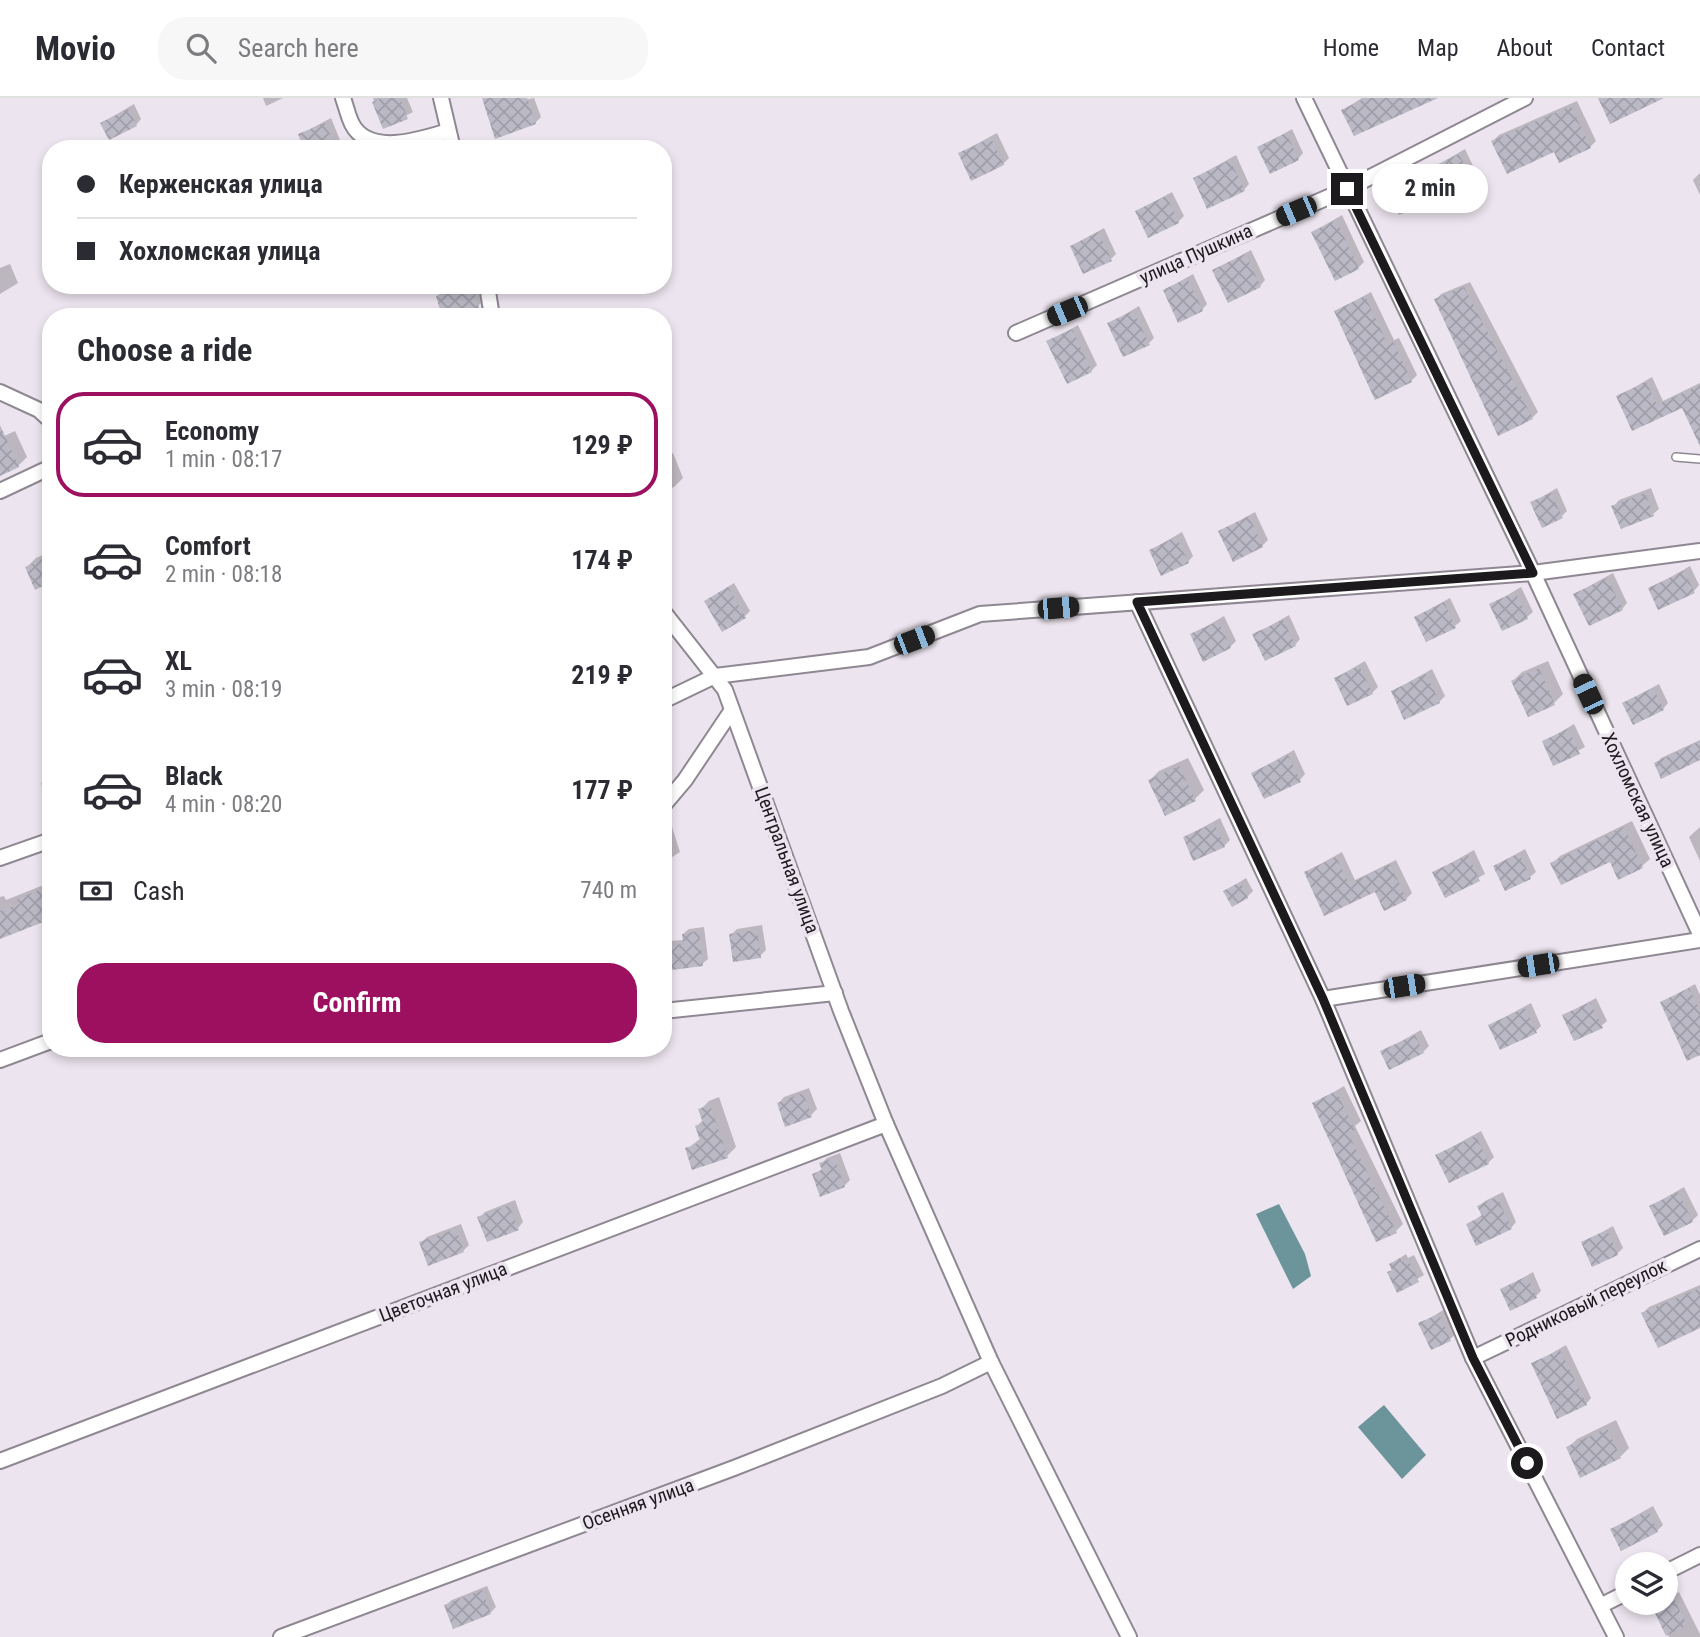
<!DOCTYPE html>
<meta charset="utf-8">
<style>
:root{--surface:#fff;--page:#f7f7f7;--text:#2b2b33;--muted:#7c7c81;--line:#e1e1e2;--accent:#9c105f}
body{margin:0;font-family:"Roboto Condensed",sans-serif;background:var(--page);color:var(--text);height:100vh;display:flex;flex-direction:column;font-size:26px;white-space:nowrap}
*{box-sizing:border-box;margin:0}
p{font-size:23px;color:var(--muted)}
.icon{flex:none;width:38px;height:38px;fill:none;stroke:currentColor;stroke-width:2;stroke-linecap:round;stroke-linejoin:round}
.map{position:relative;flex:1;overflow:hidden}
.sheet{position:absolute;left:42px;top:210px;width:630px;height:749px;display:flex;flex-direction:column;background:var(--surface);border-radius:28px;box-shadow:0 4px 10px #0003}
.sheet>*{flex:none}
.guide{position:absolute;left:42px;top:42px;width:630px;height:154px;border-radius:28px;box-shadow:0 4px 10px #0003;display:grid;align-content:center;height:154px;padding:0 35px;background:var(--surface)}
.buttons{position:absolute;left:1615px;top:1454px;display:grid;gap:14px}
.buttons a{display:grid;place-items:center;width:63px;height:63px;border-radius:50%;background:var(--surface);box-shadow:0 4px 10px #0003;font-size:35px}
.end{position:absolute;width:32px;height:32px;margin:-16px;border:9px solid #1c1a1d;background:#fff;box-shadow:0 0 0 4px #fff}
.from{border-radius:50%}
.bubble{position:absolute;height:49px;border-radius:24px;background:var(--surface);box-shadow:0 4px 10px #0003;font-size:23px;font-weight:700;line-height:49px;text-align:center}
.car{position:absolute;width:21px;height:42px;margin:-21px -10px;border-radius:9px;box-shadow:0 0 5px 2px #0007;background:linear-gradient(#222 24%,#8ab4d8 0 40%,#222 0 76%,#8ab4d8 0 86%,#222 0)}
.guide b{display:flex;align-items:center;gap:24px;height:66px;font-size:26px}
.guide b+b{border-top:2px solid var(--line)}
.guide i{width:18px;height:18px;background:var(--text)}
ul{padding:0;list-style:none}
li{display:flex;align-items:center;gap:21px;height:105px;margin:0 14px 10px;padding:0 21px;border:4px solid transparent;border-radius:28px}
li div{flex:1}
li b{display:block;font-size:26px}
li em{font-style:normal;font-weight:700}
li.active{border-color:var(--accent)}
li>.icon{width:63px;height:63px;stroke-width:1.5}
h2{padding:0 35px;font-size:32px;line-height:84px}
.pay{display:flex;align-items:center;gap:18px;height:77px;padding:0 35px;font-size:26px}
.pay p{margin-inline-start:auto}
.button{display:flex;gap:14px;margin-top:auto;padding:14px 35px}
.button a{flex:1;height:80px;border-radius:28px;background:var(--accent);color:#fff;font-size:28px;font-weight:700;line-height:80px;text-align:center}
header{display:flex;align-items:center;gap:42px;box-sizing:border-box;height:98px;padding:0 35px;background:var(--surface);border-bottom:2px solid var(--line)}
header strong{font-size:33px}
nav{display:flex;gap:38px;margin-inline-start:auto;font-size:24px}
.search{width:490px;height:63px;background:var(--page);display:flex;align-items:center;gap:18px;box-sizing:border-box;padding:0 24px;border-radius:28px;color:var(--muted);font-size:26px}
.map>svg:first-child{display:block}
.water{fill:#6b959b}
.shadow{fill:#0003}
.building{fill:url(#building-cross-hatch)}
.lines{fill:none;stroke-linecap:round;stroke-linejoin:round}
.service-casing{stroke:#8f8791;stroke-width:10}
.minor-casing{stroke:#8f8791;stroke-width:18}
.service{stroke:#fff;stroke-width:7}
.minor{stroke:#fff;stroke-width:14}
.route{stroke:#1c1a1d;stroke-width:9}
.labels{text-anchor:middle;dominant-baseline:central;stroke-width:7;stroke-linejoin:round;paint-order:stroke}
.street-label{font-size:19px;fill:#1c1a1d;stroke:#ece4ee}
</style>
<header>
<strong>Movio</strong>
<div class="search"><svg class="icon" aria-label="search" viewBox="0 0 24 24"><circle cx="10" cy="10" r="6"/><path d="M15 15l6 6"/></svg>Search here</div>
<nav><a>Home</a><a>Map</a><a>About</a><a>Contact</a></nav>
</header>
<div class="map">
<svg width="1700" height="1539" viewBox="0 0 1700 1539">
<defs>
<pattern id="building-cross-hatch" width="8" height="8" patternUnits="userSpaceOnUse" patternTransform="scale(1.75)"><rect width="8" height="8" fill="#bab9c5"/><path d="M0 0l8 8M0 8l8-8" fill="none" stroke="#9f9ea9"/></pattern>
</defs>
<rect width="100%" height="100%" fill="#ece4ee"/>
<g class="water">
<path d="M1279,1106l26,50 6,22 -18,13 -37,-75z"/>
<path d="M1384,1307l42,50 -24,24 -44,-52z"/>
</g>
<g class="shadow">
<path d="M263,0h20l-17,8z"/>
<path d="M373,0h34l6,14 -29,15z"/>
<path d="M484,0h34l1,3 15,-3 7,19 -6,6z"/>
<path d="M1362,0h72l-91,12z"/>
<path d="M1577,3l19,40 -6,6 -35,2 -62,-8 6,-6z"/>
<path d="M134,6l7,15 -5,6 -34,-2z"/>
<path d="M331,20l9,22 -5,6 -34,-12z"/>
<path d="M1292,31l11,24 -5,6 -39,-11z"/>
<path d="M997,35l12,25 -6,6 -43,-11z"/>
<path d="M1465,51l19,40 -5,6 -32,-5 -57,3z"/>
<path d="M1236,57l13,29 -5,6 -49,-12z"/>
<path d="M1700,75v22l-7,-15z"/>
<path d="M1172,94l12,24 -6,6 -41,-11z"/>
<path d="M1342,117l22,47 -6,6 -45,-36z"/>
<path d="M1104,130l12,26 -5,5 -39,-13z"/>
<path d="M1251,152l14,30 -5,6 -46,-16z"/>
<path d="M10,166l8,19 -18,11v-26z"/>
<path d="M1193,176l14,30 -5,6 -37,-20z"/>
<path d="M1470,184l68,130 -6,6 -96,-118 5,-6z"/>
<path d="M447,187h36l4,12 -9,9 -34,11 -6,-21z"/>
<path d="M1371,194l23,48 5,-2 18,37 -6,6 -75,-70z"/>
<path d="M1139,208l15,32 -5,5 -40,-19z"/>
<path d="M1078,227l19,40 -6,6 -43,-29z"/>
<path d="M1652,279l11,24 37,-18v41l-17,-19 -50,24 -15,-32z"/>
<path d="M15,333l12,26 -9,9 -18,8v-36z"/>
<path d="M673,355l10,25 -9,9 -11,4v-34z"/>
<path d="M1557,390l10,23 -5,5 -30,-13z"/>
<path d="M1651,390l8,21 -6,5 -39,-8 5,-6z"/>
<path d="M1255,414l13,28 -6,6 -41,-15z"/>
<path d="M1182,434l11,24 -5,6 -37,-12z"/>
<path d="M51,453v29l-24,-13 9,-9z"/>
<path d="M1690,468l9,19 -5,6 -44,-2z"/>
<path d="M1613,475l14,30 -5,6 -47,-15z"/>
<path d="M734,485l16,28 -6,6 -38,-16z"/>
<path d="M1521,489l12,25 -6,5 -36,-12z"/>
<path d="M1450,500l11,23 -6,5 -39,-9z"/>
<path d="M1289,517l11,24 -5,6 -41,-10z"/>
<path d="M1224,518l12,25 -6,6 -38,-12z"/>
<path d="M1365,563l13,26 -6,6 -36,-15z"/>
<path d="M1548,563l15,33 -9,9 -25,12 -16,-34 9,-9z"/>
<path d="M1432,571l13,27 -6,6 -46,-11z"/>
<path d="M1659,586l9,19 -5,6 -39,-6z"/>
<path d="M1574,626l11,23 -31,17 -10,-22z"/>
<path d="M1700,642v18l-44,6 5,-6z"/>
<path d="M1294,652l11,24 -5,6 -47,-7z"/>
<path d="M1188,660l16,32 -9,9 -45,-19 9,-9z"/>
<path d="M51,677v34l-10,-26z"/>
<path d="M1220,720l10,22 -6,6 -39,-9z"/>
<path d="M1632,723l18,38 -8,7 -31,-6 -58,3 7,-7z"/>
<path d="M672,729l8,25 -17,11v-34z"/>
<path d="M1700,729v34l-11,-24z"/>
<path d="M1525,751l11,23 -6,5 -35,-11z"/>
<path d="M1474,752l11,24 -39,21 -11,-23z"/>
<path d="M1342,754l13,28 41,-20 16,33 -6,6 -30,-9 -51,24 -19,-42z"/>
<path d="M1246,780l7,13 -6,6 -21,-6z"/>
<path d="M51,784v35l-51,19v-39l4,-1 2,4z"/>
<path d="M762,827l4,25 -6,6 -29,-21 6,-6z"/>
<path d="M704,829l4,32 -6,5 -39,-17 6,-6 15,-1 -1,-6 6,-5z"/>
<path d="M1695,886l5,11v58l-38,-50z"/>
<path d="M1596,900l11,23 -6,5 -37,-10z"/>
<path d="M1531,905l10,23 -5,5 -46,-6z"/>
<path d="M1421,932l8,16 -6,6h-41z"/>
<path d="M1344,988l17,35 -6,5 48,98 -7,7 -82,-127z"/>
<path d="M809,990l8,21 -6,6 -32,-12 5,-6z"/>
<path d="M719,999l17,50 -9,9 -40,-7 14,-11 -4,-12 6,-6 -3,-10 9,-9z"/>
<path d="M1481,1033l13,26 -6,6 -51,-8z"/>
<path d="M840,1055l10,27 -6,6 -30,-11 9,-7 -2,-4 6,-6z"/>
<path d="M1684,1089l14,28 -6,6 -41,-15z"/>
<path d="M1503,1094l13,30 -5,6 -43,-3 15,-11 -4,-8 6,-5z"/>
<path d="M515,1102l8,22 -5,6 -39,-10 6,-6z"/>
<path d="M461,1126l8,21 -6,6 -42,-8 6,-6z"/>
<path d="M1613,1128l10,22 -6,6 -34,-11z"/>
<path d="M1406,1156l2,4 6,-3 10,20 -26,15 -9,-17 5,-5 -3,-4z"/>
<path d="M1533,1174l8,19 -5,5 -34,-6z"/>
<path d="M1700,1187v41l-57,-13 6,-6z"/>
<path d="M1445,1211l11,25 -6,5 -30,-15z"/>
<path d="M1566,1247l25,53 -5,6 -53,-40z"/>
<path d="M1616,1322l13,28 -9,9 -39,18 -13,-27 9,-9z"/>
<path d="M1653,1408l10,19 -6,6 -45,-2z"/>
<path d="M487,1488l9,21 -6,6 -44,-8 6,-5z"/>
<path d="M1679,1494l21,42v3h-31l-15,-29z"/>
</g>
<g class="building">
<path d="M383,0h17l8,21 -25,10 -11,-27z"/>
<path d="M482,0h45l9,26 -41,15z"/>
<path d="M1366,0h72l-84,38 -13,-26z"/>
<path d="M1598,0h66l-54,26z"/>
<path d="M1571,8l20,42 -32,15 -5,-11 -47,22 -16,-33z"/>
<path d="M128,11l9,17 -28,14 -9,-17z"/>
<path d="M325,25l11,26h-32l-6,-15z"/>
<path d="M1286,35l13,27 -29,14 -13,-27z"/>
<path d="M991,40l13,27 -33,16 -13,-28z"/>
<path d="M1459,56l21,43 -26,12 -8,-16 -47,22 -11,-23 47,-22 -1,-4z"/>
<path d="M1230,62l15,31 -38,18 -14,-31z"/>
<path d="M1166,98l13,27 -31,15 -13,-27z"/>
<path d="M1336,122l23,49 -24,12 -24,-49z"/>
<path d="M1098,134l14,29 -29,13 -13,-28z"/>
<path d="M1245,156l16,33 -33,16 -16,-33z"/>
<path d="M1187,180l16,33 -25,12 -15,-33z"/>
<path d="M445,187h27l7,23 -37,9 -6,-21 11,-4z"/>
<path d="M1464,189l69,132 -35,17 -64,-137z"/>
<path d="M1365,198l23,49 5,-3 19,40 -37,18 -41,-89z"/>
<path d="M1133,213l17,34 -27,12 -16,-34z"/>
<path d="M1072,231l20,43 -25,12 -21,-43z"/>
<path d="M1646,284l11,23 43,-20v61l-18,-38 -50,23 -16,-35z"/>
<path d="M0,327l19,42 -19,9z"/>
<path d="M1551,395l12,25 -21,10 -12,-26z"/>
<path d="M1645,395l9,23 -33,13 -10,-23z"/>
<path d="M1249,418l14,31 -30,15 -15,-31z"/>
<path d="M1176,439l13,26 -28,13 -12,-26z"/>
<path d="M51,457v27l-16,8 -10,-23z"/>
<path d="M1684,473l11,22 -37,17 -10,-22z"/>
<path d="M1607,480l16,32 -34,16 -16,-32z"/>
<path d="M728,489l18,31 -24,14 -18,-31z"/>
<path d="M1515,494l13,27 -26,12 -13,-27z"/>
<path d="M1444,504l12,26 -30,14 -12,-25z"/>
<path d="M1283,522l13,26 -31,15 -13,-27z"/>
<path d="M1218,523l13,27 -28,14 -13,-28z"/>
<path d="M1359,568l14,28 -26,12 -13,-28z"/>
<path d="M1539,570l16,37 -27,12 -17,-36z"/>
<path d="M1426,576l14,29 -36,17 -13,-29z"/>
<path d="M1653,590l11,22 -31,15 -11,-22z"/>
<path d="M1568,631l12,25 -27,12 -11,-25z"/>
<path d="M1700,643v19l-39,19 -7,-16z"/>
<path d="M1288,657l13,27 -37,17 -13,-26z"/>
<path d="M1179,668l17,35 -31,15 -17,-36z"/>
<path d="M1214,725l11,24 -32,14 -10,-24z"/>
<path d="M1624,729l19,41 -25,12 -8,-18 -49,23 -11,-22z"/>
<path d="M1519,755l12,26 -26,12 -12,-25z"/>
<path d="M1468,757l12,26 -35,17 -13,-26z"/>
<path d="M1336,759l13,27 41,-20 17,36 -23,11 -9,-19 -51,24 -20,-44z"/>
<path d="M1240,784l8,16 -16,9 -9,-16z"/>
<path d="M44,790l1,4 6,-2v29l-51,20v-28l20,-7 -3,-5z"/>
<path d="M757,832l4,28 -28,4 -4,-28z"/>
<path d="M699,833l4,35 -39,5 -1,-25 20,-2 -1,-10z"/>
<path d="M1689,890l11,23v44l-13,6 -27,-59z"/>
<path d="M1590,904l13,26 -29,13 -12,-26z"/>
<path d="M1525,910l12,25 -37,17 -12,-25z"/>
<path d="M1415,937l9,18 -35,17 -9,-19z"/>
<path d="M1336,993l19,39 -7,3 49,100 -21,9 -64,-139z"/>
<path d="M803,995l9,24 -27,10 -8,-24z"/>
<path d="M710,1007l18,53 -36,12 -7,-22 16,-5 -6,-17 8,-3 -5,-14z"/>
<path d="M1476,1038l13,28 -40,19 -14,-28z"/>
<path d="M834,1060l11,29 -25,10 -8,-23 10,-4 -3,-7z"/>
<path d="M1678,1094l15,30 -29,14 -15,-30z"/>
<path d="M1497,1099l15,32 -36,17 -10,-22 16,-8 -5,-10z"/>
<path d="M509,1107l10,25 -32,12 -10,-25z"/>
<path d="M456,1131l8,23 -36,14 -9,-24z"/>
<path d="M1607,1132l11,25 -26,12 -11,-25z"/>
<path d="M1400,1160l2,4 6,-3 11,23 -22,11 -10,-21 5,-2 -3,-6z"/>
<path d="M1527,1178l10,22 -27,13 -10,-22z"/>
<path d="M1700,1190v40l-42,20 -17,-35z"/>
<path d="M1439,1216l12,27 -20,9 -13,-27z"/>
<path d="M1560,1252l27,55 -30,14 -26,-56z"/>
<path d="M1607,1330l14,30 -41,20 -14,-31z"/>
<path d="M1648,1413l10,21 -37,19 -11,-22z"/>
<path d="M482,1492l9,24 -38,15 -9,-24z"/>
<path d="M1673,1499l14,28 -21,11 -14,-29z"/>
</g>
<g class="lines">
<g class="service-casing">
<path id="service" d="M1676,359l24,2"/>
</g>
<g class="minor-casing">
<g id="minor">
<path d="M343,0c3,8 5,18 9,26 17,33 70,15 96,7"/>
<path d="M441,0l12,51"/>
<path d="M1304,0l229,475 167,361"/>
<path d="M487,187l5,32"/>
<path d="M1016,235l331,-144 178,-91"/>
<path d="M0,294l39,18 12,11"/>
<path d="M0,393l51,-24"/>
<path d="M1137,504l186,397 150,359 143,279"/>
<path d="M663,513l62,79 116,321 45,113 105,238 138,275"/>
<path d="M663,603l52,-25 154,-19 111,-43 553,-41 167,-22"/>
<path d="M663,708l22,-26 47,-70"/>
<path d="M0,760l51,-18"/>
<path d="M1323,901l377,-59"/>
<path d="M663,913l172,-18"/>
<path d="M0,962l51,-19"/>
<path d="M1473,1260l227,-109"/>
<path d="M0,1363l886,-337"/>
<path d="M1666,1474l34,-17"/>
<path d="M1602,1507l26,-13"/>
<path d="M281,1539l453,-169 208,-82 49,-24"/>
</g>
</g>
<use href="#service" class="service"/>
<use href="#minor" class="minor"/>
</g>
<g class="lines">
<path class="route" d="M1347,91l186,384 -396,29 186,397 150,359 54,105"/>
</g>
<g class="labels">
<g class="street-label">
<text transform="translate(1196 156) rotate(-24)">улица Пушкина</text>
<text transform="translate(1638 702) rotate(65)">Хохломская улица</text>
<text transform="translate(787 762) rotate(70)">Центральная улица</text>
<text transform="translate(443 1194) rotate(-21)">Цветочная улица</text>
<text transform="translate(1586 1205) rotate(-26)">Родниковый переулок</text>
<text transform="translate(638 1406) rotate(-20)">Осенняя улица</text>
</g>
</g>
</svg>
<div class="buttons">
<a><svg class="icon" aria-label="layers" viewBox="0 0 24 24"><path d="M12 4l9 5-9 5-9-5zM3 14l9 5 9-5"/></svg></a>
</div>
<i class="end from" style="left:1527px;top:1365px"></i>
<i class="end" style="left:1347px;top:91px"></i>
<div class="bubble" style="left:1372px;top:66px;width:116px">2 min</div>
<i class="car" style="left:1296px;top:113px;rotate:247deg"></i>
<i class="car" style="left:1067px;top:213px;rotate:247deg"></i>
<i class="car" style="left:1058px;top:510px;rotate:85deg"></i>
<i class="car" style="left:914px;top:542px;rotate:69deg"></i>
<i class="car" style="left:1588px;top:596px;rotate:335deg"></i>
<i class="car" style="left:1538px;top:867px;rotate:261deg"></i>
<i class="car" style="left:1404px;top:888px;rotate:81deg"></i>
<div class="guide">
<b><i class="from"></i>Керженская улица</b>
<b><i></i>Хохломская улица</b>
</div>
<section class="sheet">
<h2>Choose a ride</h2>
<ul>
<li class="active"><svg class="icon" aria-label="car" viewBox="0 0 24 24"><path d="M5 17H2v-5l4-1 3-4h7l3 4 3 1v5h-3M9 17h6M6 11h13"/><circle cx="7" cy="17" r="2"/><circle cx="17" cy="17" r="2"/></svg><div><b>Economy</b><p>1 min · 08:17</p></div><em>129 ₽</em></li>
<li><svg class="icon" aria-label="car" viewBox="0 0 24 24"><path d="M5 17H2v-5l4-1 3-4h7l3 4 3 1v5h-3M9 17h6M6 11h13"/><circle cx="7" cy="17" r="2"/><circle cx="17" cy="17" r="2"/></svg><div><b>Comfort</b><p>2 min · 08:18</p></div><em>174 ₽</em></li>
<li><svg class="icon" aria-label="car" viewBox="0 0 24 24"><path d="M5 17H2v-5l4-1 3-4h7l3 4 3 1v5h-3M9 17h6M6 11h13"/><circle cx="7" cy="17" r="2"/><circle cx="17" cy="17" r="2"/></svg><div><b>XL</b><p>3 min · 08:19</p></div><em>219 ₽</em></li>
<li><svg class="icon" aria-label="car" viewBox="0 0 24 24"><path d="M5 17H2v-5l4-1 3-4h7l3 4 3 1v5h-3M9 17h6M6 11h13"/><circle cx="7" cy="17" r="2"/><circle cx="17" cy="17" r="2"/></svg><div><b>Black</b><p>4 min · 08:20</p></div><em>177 ₽</em></li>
</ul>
<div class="pay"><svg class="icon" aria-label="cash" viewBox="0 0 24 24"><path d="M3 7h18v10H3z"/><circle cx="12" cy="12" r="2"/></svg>Cash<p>740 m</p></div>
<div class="button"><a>Confirm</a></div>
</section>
</div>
